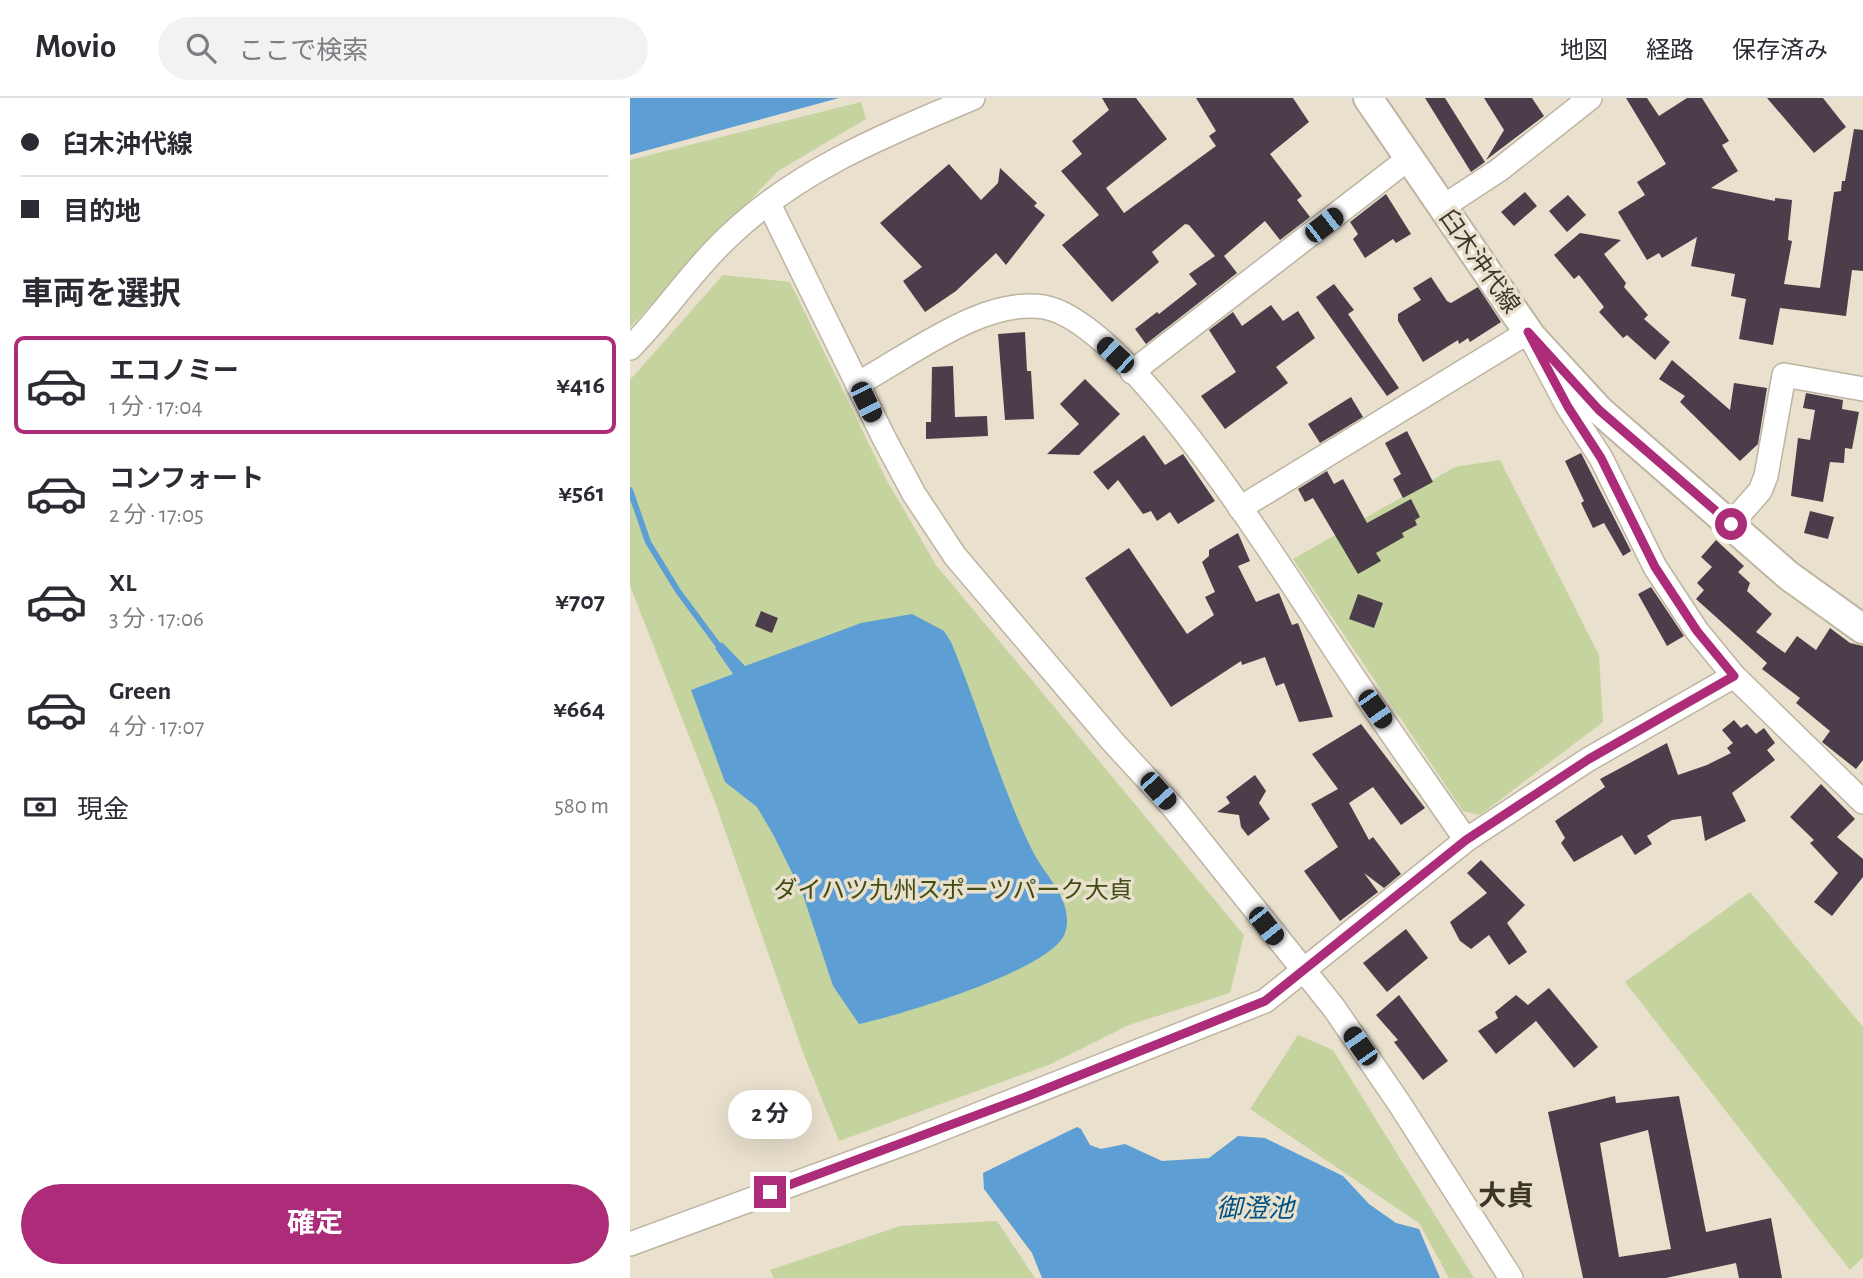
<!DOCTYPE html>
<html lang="ja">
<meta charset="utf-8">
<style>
:root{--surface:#fff;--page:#f2f2f3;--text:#2b2b33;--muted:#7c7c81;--line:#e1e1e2;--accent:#ad2c79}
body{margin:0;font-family:"Alegreya Sans","Noto Sans JP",sans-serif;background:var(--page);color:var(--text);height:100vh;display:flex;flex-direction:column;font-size:26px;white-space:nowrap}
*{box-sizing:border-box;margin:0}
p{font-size:23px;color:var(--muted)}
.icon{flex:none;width:38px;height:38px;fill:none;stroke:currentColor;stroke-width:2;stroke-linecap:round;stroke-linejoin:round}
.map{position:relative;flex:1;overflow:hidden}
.drawer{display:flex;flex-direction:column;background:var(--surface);width:630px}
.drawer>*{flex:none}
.top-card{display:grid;align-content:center;height:154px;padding:0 21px;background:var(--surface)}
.end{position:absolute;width:32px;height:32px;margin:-16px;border:9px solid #ad2c79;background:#fff;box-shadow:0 0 0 4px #fff}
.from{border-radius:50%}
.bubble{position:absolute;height:49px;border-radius:24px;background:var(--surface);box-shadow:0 7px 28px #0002;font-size:23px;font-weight:700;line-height:49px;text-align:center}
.car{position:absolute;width:21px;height:42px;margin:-21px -10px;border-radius:9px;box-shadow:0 0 5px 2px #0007;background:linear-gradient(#222 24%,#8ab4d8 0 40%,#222 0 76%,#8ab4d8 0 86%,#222 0)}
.top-card b{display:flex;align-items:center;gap:24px;height:66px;font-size:26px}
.top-card b+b{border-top:2px solid var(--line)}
.top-card i{width:18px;height:18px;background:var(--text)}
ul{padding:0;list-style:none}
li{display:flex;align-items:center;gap:21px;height:98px;margin:0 14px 10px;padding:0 7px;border:4px solid transparent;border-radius:10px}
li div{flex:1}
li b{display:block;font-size:26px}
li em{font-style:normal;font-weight:700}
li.on{border-color:var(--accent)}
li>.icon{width:63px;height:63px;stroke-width:1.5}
h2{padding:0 21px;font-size:32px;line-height:84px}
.pay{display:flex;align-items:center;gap:18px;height:77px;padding:0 21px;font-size:26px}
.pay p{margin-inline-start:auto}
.primary-button{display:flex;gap:14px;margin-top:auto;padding:14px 21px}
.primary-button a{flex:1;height:80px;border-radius:42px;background:var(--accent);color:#fff;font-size:28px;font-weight:700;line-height:80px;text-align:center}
header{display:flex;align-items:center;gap:42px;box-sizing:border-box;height:98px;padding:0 35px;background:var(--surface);border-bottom:2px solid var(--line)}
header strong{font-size:33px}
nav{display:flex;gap:38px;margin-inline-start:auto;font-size:24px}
.search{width:490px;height:63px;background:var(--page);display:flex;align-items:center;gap:18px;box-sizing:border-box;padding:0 24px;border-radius:38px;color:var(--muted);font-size:26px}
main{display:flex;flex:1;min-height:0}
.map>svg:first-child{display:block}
.green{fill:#c5d49f}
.water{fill:#5d9fd4}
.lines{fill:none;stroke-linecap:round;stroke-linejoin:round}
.stream{stroke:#5d9fd4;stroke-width:6}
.building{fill:#4b3e4a;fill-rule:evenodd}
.minor-casing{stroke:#bdb4a2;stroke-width:26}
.major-casing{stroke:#bdb4a2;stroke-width:32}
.minor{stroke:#fff;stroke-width:23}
.major{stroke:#fff;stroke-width:28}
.route{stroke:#ad2c79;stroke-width:9}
.labels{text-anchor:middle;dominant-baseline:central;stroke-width:7;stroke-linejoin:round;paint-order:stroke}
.street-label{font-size:24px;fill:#3a362e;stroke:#e9e0cd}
.park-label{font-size:24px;fill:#414d15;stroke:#e9e0cd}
.water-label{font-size:26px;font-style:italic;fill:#005284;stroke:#e9e0cd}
.quarter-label{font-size:28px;font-weight:bold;fill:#3c3425;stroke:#e9e0cd}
</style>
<header>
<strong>Movio</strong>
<div class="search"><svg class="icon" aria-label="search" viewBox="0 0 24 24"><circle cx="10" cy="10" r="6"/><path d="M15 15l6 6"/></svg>ここで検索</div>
<nav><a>地図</a><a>経路</a><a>保存済み</a></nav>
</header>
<main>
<section class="drawer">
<div class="top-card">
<b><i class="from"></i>臼木沖代線</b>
<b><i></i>目的地</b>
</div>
<h2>車両を選択</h2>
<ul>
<li class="on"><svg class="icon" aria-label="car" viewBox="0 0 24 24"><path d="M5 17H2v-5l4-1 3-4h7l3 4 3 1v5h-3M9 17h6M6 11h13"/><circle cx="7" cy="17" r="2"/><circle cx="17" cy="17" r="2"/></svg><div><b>エコノミー</b><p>1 分 · 17:04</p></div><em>¥416</em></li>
<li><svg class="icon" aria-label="car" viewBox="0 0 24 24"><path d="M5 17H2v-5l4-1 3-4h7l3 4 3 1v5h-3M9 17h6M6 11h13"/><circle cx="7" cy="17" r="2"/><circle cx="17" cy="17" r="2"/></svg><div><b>コンフォート</b><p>2 分 · 17:05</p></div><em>¥561</em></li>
<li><svg class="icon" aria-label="car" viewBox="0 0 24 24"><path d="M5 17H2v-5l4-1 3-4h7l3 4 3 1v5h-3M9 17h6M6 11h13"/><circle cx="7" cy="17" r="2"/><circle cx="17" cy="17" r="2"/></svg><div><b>XL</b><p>3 分 · 17:06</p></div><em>¥707</em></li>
<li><svg class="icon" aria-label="car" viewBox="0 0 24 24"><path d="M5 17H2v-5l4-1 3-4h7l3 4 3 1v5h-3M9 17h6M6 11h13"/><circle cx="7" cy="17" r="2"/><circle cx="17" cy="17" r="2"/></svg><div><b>Green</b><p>4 分 · 17:07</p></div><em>¥664</em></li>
</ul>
<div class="pay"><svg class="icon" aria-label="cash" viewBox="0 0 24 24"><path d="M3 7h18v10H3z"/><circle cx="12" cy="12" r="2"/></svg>現金<p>580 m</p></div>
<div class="primary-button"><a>確定</a></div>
</section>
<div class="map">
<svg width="1233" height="1180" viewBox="0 0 1233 1180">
<rect width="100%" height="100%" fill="#e9e0cd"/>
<g class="green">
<path d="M231,4l5,17 -88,52 -148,156v-167z"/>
<path d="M93,177l67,7 96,197 50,86 308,370 -14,58 -101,32 -78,39 -212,77 -35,-86 -89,-253 -85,-216v-206z"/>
<path d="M870,362l99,195 4,67 -123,93 -17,-4 -170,-252 162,-92z"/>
<path d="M1120,794l113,135v230l-13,13 -225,-288z"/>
<path d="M668,937l35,15 141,228h-25l-30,-55 -169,-114z"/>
<path d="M367,1123l38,57h-261l-4,-8 130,-44z"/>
</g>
<g class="water">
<path d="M0,0h209l-209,57z"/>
<path d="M282,516l32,17 7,11c29,69 49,143 82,210 13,25 42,50 32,81 -11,36 -167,83 -206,91l-26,-38 -30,-91 -29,-59 -17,-29 -32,-25 -34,-92 42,-16 -18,-26 7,-6 23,24 116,-43z"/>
<path d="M447,1029l4,2 9,16 11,4 24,-5 37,17 47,-3 29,-22 27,2 78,38 26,28 27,19 23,6 21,49h-398l-10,-25 -48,-64 -1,-16z"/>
</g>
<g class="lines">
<path class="stream" d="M0,392l18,52 30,49 40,54"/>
</g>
<g class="building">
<path d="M472,0h34l31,41 -61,49 18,25 92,-67 -7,-10 7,-5 -20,-33h97l16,24 -39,32 32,42 -5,4 13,17 -30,23 -15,-19 -41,35 13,17 -91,71 -11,-15 22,-17 2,2 38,-30 -8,-10 26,-18 -26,-31 -4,-1 -33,28 7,10 -47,40 -50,-57 37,-30 -38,-44 21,-17 -10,-13 37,-31z"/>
<path d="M795,0h20l40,64 -14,10z"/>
<path d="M854,0h48l12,18 -58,44 18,-30z"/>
<path d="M996,0h21l12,18 28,-18h15l27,43 -7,4 16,26 -27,17 64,13v-3l17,2 -4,40 4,1 -8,43 36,4 14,-96 7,-1 1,-10h3l9,-52 9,1v141l-11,-1 -6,46 -66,-8 -7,37 -34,-6 7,-40 -15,-3 4,-22 -44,-8 6,-29 -35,21 -3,-5 -12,7 -29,-48 27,-17 -8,-13 29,-18z"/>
<path d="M1137,0h56l23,29 -32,26z"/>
<path d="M319,66l32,36 17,-17 2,-15 37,35 -3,3 11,9 -39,50 -10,-12 -40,38 -31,21 -22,-31 19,-14 -42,-44z"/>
<path d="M895,94l12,14 -23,20 -13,-14z"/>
<path d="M756,96l25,40 -15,9 -3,-4 -28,19 -12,-19 5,-5 -8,-12z"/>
<path d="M938,97l18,20 -19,17 -18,-21z"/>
<path d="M950,135l41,7 -17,14 22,29 -2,4 24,28 -4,4 26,23 -15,18 -28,-25 -4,3 -24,-26 5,-5 -25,-32 -5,4 -20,-24z"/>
<path d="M801,179l16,24 4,2 27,-16 23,35 -31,20 -2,-4 -9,6 -1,-4 -35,22 -25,-41v-7l23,-14 -8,-12z"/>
<path d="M704,186l20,26 -6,4 51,74 -12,8 -71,-99z"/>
<path d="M641,207l12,16 15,-10 17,27 -39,29 12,16 -63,46 -24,-33 35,-24 -27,-42 24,-18 9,14z"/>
<path d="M395,234l2,39h4l3,48 -29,1 -7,-86z"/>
<path d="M1042,262l58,50 4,-27 33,5 -9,56 -18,17 -60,-59 5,-6 -26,-17z"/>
<path d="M323,268l2,51 32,-1 1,20 -62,3v-17h5l1,-55z"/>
<path d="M455,281l35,35 -41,41 -32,-1 32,-30 -19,-20z"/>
<path d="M1176,295l37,7 -1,9 17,3 -7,37 -7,-1 -1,15 -14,-1 -7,40 -32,-6 7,-58 12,2 5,-30 -12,-2z"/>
<path d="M721,299l12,20 -43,26 -12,-19z"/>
<path d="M777,333l26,51 -30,16 -10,-19 8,-5 -16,-31z"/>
<path d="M514,337l21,30 18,-11 32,47 -37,23 -8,-12 -13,9 -6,-10 -8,3 -25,-34 -10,10 -15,-18z"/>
<path d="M951,355l50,98 -8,5 -19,-33 -11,5 -12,-25 3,-2 -19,-40z"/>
<path d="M697,373l7,13 9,-5 24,44 44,-24 9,18 -5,3 2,5 -15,8 2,4 -28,16 5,8 -23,13 -45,-76 -8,4 -7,-13z"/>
<path d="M1180,413l24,6 -6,22 -24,-6z"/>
<path d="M608,435l12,28 -12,5 18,36 23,-9 13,32 6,-2 35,94 -34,5 -15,-39 -8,3 -11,-29 -23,8 -1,-4 -70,46 -86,-129 44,-30 58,86 27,-19 -9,-18 10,-5 -13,-30 7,-6v-6z"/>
<path d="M1086,442l28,26 -6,6 12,11 -3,8 25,23 -16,18 29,21 12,-17 19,14 14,-22 20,15 13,3v114l-7,9 -34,-27 8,-11 -34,-28 4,-5 -38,-29 5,-6 -71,-64 8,-9 -7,-7 15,-16 -11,-10z"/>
<path d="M1021,489l33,49 -17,10 -29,-52z"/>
<path d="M728,496l25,9 -9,25 -25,-9z"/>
<path d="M131,513l17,7 -6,15 -17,-7z"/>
<path d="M1104,622l7,8 6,-4 9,10 8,-6 11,15 -8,7 8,10 -43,33 14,28 -41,20 -4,-25 -29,4 -25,16 5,8 -17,11 -13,-20 -48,27 -13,-19 4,-5 -10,-17 50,-34 -5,-8 67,-36 11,32 29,-10 24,-12 -4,-5 6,-5 -11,-13z"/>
<path d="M731,626l64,84 -24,17 -28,-38 -24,16 20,37 4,-3 28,37 -17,14 -20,-15 14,19 -38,29 -36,-50 34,-24 -27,-43 27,-15 -26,-35z"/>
<path d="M625,677l11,16 -7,12 11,16 -22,17 -7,-9 -2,-12 -22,-3 13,-9 -4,-6z"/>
<path d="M1191,686l34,35 -18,18 26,22v18l-31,39 -18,-14 24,-29 -28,-30 4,-3 -24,-23z"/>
<path d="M851,762l44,45 -18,18 20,29 -18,13 -20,-30 -18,14 -11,-8 -10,-19 37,-29 -20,-20z"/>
<path d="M776,831l22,29 -41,34 -24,-29z"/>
<path d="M919,890l49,59 -24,21 -38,-47 -40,33 -18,-23 20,-13 -3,-6 21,-17 12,10z"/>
<path d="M769,897l49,66 -25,19 -29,-38 4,-2 -22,-25z"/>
<path d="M985,998l1,7 63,-7 27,136 65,-14 11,60h-43l-3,-15 -70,15h-83l-35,-166zM1018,1032l23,119 -52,8 -19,-114z"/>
</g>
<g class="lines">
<g class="minor-casing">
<g id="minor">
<path d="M139,106l115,234 30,56 41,62 158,186 60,65 161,201 65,95 112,175"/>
<path d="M811,110l58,-38 91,-72"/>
<path d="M0,250c35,-35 62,-78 99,-112 70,-67 156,-101 244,-138"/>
<path d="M502,274l276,-213"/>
<path d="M227,286c51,-27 126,-87 187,-77 89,16 249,281 302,359 39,59 80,116 120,174"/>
<path d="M610,410l288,-176 40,75 33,51 54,109 42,64 37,45 129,126"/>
<path d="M1101,426l29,-33 6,-15 18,-101 79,14"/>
<path d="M0,1146l286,-105 349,-138 201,-161 123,-81 145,-83"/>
</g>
</g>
<g class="major-casing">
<path id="major" d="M738,0l163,238 68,74 190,166 74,53"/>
</g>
<use href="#minor" class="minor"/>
<use href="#major" class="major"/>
</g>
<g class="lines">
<path class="route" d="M140,1094l258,-96 237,-95 201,-161 123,-81 145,-83 -37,-45 -42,-64 -54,-109 -33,-51 -40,-75 71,78 132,114"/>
</g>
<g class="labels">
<g class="street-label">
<text transform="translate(849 164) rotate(55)">臼木沖代線</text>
</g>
<g class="park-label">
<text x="323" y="793">ダイハツ九州スポーツパーク大貞</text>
</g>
<g class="water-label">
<text x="625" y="1111">御澄池</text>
</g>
<g class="quarter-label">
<text x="876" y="1099">大貞</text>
</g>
</g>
</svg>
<i class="end from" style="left:1101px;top:426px"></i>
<i class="end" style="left:140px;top:1094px"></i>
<div class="bubble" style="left:98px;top:992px;width:84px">2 分</div>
<i class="car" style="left:694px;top:127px;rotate:52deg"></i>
<i class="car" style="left:485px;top:257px;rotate:313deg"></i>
<i class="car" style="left:236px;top:304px;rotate:154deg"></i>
<i class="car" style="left:745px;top:611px;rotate:145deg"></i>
<i class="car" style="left:528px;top:693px;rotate:138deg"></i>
<i class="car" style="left:636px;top:828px;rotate:142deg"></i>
<i class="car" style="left:730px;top:948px;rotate:325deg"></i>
</div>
</main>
